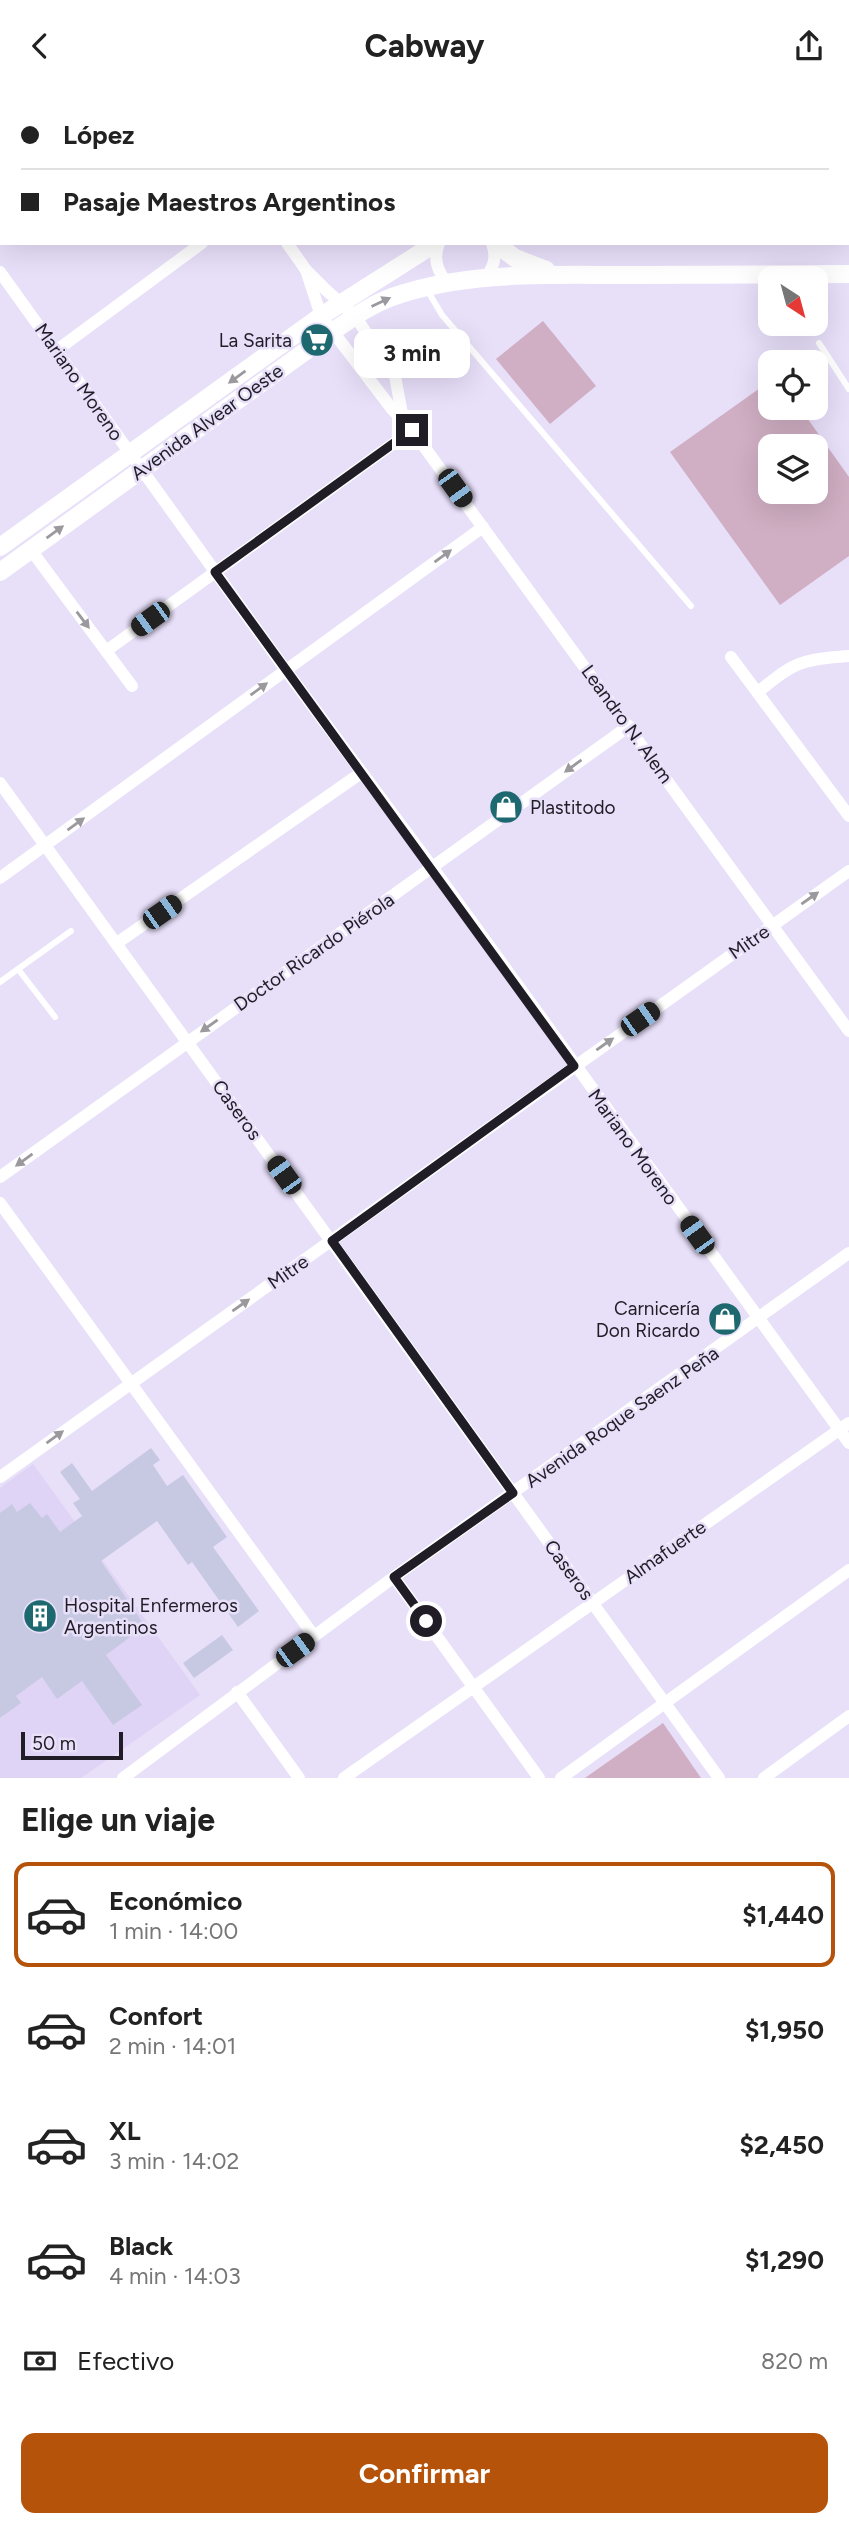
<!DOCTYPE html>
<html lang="es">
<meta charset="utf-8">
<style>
:root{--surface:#fff;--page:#f2f2f2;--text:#222;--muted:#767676;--line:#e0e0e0;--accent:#b45309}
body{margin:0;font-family:Figtree,sans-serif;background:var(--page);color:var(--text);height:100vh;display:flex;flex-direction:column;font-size:26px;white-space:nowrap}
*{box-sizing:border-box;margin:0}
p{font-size:23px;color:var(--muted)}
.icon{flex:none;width:38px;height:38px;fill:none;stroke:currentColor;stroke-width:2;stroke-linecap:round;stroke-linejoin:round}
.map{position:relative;height:1687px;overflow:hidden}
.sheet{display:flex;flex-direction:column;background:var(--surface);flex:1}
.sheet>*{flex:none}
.top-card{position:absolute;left:0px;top:0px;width:850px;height:154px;box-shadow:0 7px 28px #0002;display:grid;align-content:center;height:154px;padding:0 21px;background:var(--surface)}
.needle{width:46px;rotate:144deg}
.controls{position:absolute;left:758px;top:175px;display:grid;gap:14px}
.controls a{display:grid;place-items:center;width:70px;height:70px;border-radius:14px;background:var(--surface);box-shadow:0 7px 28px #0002;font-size:35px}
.scale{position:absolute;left:21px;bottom:18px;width:102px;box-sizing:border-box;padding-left:7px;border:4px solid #201d26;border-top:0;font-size:19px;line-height:24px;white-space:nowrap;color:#201d26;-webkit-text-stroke:5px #e8dff9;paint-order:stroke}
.end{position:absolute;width:32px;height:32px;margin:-16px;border:9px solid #201d26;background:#fff;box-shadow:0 0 0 4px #fff}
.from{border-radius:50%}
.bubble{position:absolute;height:49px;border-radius:14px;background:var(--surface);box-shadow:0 7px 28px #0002;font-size:23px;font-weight:700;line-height:49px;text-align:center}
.car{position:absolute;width:21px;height:42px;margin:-21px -10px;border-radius:9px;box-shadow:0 0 5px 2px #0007;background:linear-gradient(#222 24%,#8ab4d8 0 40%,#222 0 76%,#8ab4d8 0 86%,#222 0)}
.top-card b{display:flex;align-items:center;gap:24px;height:66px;font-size:26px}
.top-card b+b{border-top:2px solid var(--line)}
.top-card i{width:18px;height:18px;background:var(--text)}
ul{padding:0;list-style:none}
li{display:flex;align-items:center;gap:21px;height:105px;margin:0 14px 10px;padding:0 7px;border:4px solid transparent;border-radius:14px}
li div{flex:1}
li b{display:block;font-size:26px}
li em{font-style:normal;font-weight:700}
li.active{border-color:var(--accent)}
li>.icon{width:63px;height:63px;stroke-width:1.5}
h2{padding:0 21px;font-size:32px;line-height:84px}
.pay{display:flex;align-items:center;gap:18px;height:77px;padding:0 21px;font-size:26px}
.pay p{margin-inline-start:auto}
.action{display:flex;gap:14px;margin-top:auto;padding:14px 21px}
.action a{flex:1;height:80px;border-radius:14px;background:var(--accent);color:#fff;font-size:28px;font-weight:700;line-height:80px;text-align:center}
header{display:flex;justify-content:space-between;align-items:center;height:91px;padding:0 21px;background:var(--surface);font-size:32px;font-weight:700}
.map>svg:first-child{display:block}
.built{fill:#dfd4f5}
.green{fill:#d0aec3;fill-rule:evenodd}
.building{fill:#c7c9e3}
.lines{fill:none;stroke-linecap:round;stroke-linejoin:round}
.lane{stroke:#fff;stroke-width:6}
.street{stroke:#fff;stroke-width:12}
.secondary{stroke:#fff;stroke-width:18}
.oneway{fill:#9b999d}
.route{stroke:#201d26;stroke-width:9}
.labels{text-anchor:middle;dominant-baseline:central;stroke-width:5;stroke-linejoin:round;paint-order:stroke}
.poi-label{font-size:19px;fill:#201d26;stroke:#e8dff9;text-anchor:end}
.street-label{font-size:19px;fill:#201d26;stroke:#e8dff9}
</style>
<header><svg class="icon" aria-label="back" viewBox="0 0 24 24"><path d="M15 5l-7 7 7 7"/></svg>Cabway<svg class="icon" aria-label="share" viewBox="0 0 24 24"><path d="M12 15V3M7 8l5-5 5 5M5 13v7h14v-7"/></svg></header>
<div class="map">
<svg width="849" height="1687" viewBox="0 0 849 1687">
<rect width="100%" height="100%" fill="#e8dff9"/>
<path class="built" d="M33,1373l167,231 -119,83h-81v-290z"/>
<g class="green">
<path d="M543,230l53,65 -46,38 -54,-65z"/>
<path d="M770,290v27h30l49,69v79l-69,49 -110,-153zM770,355h46v46h-46z"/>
<path d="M663,1632l38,55h-116z"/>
</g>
<g class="building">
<path d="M151,1357l9,12 -7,5 14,21 16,-11 44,62 -14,10 46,64 -21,16 -46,-65 -4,3 -31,-44 -56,40 44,65 -39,29 36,50 -29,20 -31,-44 -25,18 -15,-22 -26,19 5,7 -21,15v-205l12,-9 5,8 13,-9 12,15 5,-4 13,18 22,-16 -9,-13 7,-4 -20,-27 12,-9 20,28z"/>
<path d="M222,1544l11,15 -39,28 -11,-15z"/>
</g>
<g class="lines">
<g class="lane">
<path d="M426,197l16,27 249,291"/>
<path d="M819,252l30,46"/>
<path d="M18,878l37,48"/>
<path d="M0,891l71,-51"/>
</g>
<g class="street">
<path d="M174,0l1,2"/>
<path d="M350,0l1,2"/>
<path d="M444,0l2,2"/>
<path d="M643,2l2,-2"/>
<path d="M0,146l2,-1"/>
<path d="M287,152l19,27 20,20 29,26 40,60 8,43"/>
<path d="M439,152c-6,16 -2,28 9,41"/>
<path d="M306,179l15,46 71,93 20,21 437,601"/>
<path d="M0,181l285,397 148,199 416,575"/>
<path d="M486,187c8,-13 11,-20 6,-35"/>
<path d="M57,259l145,-107"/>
<path d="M31,459l101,136"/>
<path d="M106,560l306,-221"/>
<path d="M731,566l118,159"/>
<path d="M758,601c38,-31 42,-32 91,-36"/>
<path d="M0,692l719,995"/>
<path d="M0,787l483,-351"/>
<path d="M117,852l244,-170"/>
<path d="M0,1086l629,-451"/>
<path d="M0,1112l314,433"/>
<path d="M0,1386l849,-606"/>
<path d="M394,1486l145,201"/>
<path d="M237,1601l62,86"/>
<path d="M123,1687l271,-201 455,-324"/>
<path d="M344,1687l505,-355"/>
<path d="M561,1687l288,-208"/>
<path d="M764,1687l85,-62"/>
</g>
<g class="secondary">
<path d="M495,152l20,15 31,12"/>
<path d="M0,456l321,-231 115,-73"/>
<path d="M0,481l332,-240c19,-13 38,-27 60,-35 73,-26 156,-22 233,-22 74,-1 149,-1 224,-1"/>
</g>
</g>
<defs><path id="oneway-solid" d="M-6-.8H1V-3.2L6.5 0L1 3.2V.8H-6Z" transform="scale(1.75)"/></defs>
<g class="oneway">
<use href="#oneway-solid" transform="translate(381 211) rotate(-25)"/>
<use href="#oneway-solid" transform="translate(237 286) rotate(144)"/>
<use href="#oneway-solid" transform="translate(55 441) rotate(-36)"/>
<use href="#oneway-solid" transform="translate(443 465) rotate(-36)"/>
<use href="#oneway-solid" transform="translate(83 529) rotate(53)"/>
<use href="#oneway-solid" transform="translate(259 598) rotate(-36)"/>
<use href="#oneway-solid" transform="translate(573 675) rotate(144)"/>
<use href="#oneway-solid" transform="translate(76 733) rotate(-36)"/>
<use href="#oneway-solid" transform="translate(810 807) rotate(-35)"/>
<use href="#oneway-solid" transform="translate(209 935) rotate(145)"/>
<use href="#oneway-solid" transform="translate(605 953) rotate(-35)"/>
<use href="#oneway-solid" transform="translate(24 1069) rotate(144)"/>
<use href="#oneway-solid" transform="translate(241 1214) rotate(-35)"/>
<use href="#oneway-solid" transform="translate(55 1346) rotate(-36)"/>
</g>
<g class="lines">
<path class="route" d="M412,339l-197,142 359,494 -242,175 181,252 -119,84 32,44"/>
</g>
<defs>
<g id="supermarket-disc" transform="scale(1.75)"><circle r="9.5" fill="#1d696f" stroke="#e8dff9"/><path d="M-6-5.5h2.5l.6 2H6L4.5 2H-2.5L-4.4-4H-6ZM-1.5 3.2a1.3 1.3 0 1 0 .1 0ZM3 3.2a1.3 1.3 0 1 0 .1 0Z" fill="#fff"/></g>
<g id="shop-disc" transform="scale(1.75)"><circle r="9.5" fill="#1d696f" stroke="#e8dff9"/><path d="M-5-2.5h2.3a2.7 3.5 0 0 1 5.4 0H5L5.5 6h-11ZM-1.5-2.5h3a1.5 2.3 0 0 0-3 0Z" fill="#fff"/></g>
<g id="building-disc" transform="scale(1.75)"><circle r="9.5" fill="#1d696f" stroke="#e8dff9"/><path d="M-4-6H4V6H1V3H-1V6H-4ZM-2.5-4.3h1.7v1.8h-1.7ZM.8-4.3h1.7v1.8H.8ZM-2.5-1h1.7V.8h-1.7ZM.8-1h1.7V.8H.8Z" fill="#fff"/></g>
</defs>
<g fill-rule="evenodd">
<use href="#supermarket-disc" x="317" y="249"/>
<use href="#shop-disc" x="506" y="716"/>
<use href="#shop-disc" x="725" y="1228"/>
<use href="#building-disc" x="40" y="1525"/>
</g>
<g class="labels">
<g class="poi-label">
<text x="292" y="249">La Sarita</text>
<text x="530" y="716" text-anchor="start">Plastitodo</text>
<text x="700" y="1217">Carnicería<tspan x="700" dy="22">Don Ricardo</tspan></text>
<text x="64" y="1514" text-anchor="start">Hospital Enfermeros<tspan x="64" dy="22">Argentinos</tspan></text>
</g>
<g class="street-label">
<text transform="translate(79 291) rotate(55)">Mariano Moreno</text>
<text transform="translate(207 331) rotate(-36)">Avenida Alvear Oeste</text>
<text transform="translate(627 633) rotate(54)">Leandro N. Alem</text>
<text transform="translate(749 851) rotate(-35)">Mitre</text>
<text transform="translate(314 861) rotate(-35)">Doctor Ricardo Piérola</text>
<text transform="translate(237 1019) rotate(54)">Caseros</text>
<text transform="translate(633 1056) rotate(54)">Mariano Moreno</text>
<text transform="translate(288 1181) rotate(-35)">Mitre</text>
<text transform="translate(622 1326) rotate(-35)">Avenida Roque Saenz Peña</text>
<text transform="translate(665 1461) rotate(-35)">Almafuerte</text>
<text transform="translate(569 1479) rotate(54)">Caseros</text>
</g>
</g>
</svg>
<div class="controls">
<a><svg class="needle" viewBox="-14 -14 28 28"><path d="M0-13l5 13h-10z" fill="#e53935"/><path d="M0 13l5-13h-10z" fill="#767676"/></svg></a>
<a><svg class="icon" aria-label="locate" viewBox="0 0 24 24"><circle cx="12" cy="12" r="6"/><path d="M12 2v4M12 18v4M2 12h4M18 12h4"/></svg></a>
<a><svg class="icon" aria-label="layers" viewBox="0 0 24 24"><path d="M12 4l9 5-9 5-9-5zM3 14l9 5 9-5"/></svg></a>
</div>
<div class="scale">50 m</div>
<i class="end from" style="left:426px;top:1530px"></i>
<i class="end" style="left:412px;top:339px"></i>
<div class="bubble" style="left:354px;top:238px;width:116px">3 min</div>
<i class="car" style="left:455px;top:397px;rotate:144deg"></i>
<i class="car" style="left:150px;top:528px;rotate:234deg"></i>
<i class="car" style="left:162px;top:821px;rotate:55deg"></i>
<i class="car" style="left:640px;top:928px;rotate:55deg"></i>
<i class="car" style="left:284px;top:1084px;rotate:324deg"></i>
<i class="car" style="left:697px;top:1144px;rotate:324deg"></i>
<i class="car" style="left:295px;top:1559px;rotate:54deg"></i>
<div class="top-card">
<b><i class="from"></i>López</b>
<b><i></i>Pasaje Maestros Argentinos</b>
</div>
</div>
<section class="sheet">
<h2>Elige un viaje</h2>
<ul>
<li class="active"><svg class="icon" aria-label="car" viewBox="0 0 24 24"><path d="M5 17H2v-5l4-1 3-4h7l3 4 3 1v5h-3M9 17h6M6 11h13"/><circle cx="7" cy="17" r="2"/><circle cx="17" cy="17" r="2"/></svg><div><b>Económico</b><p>1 min · 14:00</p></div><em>$1,440</em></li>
<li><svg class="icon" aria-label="car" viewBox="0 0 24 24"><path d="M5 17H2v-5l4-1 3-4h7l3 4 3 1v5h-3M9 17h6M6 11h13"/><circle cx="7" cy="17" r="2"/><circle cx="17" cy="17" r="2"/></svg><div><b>Confort</b><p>2 min · 14:01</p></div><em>$1,950</em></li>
<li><svg class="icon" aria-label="car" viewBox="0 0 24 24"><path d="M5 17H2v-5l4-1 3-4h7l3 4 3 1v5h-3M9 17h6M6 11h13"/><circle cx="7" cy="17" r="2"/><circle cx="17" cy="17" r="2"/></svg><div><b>XL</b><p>3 min · 14:02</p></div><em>$2,450</em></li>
<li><svg class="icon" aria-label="car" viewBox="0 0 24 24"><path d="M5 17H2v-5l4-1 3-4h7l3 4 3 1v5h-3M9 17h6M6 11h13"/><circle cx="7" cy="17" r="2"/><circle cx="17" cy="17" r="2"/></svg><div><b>Black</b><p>4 min · 14:03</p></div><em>$1,290</em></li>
</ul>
<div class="pay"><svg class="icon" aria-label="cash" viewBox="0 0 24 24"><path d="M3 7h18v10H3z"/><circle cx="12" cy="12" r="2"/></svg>Efectivo<p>820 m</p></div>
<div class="action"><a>Confirmar</a></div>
</section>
